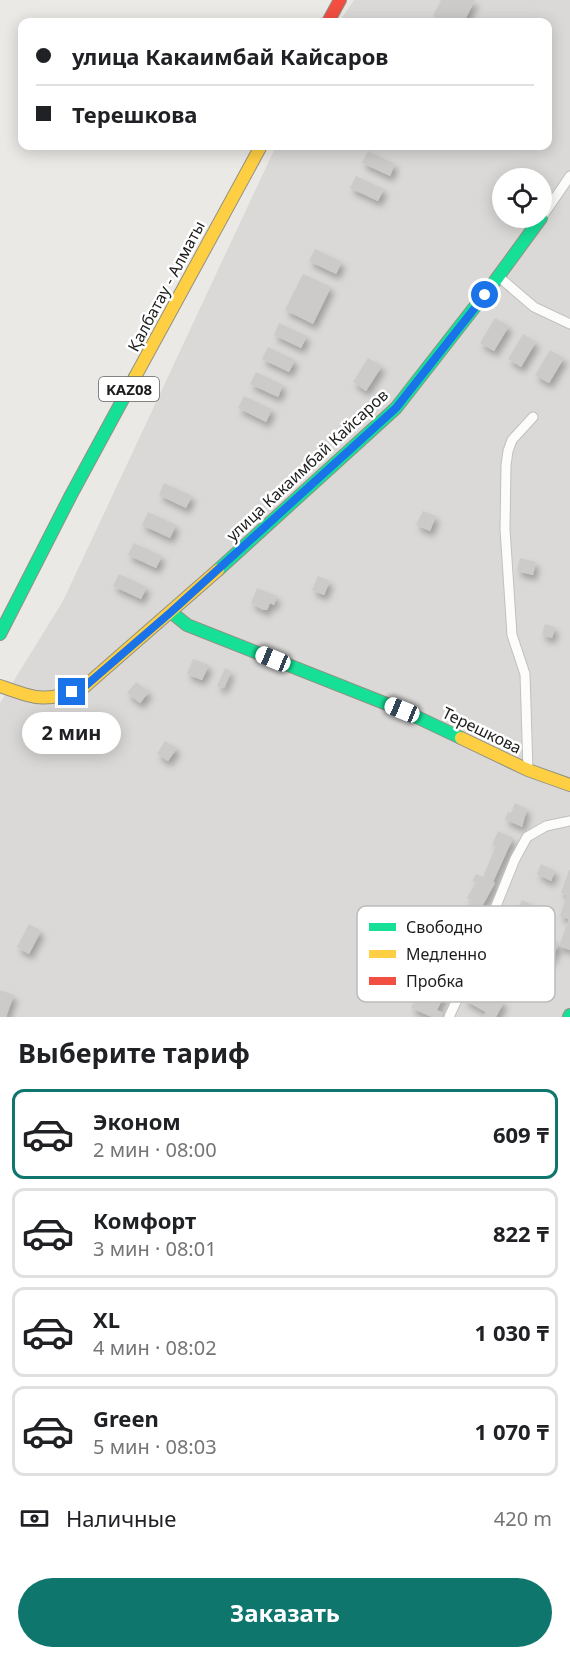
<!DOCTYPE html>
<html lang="ru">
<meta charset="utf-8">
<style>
:root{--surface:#fff;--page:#f2f2f2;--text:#202124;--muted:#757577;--line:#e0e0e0;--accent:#0f766e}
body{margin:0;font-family:"Noto Sans",sans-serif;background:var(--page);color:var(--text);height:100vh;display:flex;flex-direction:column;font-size:22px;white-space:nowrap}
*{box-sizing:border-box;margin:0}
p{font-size:20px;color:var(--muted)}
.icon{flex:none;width:33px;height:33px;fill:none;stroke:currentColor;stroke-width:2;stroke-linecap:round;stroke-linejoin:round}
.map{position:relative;height:1017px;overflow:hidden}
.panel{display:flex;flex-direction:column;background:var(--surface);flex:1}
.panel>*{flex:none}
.guide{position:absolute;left:18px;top:18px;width:534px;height:132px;border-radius:12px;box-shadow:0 3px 15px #0003;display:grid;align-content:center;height:132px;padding:0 18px;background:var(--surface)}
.buttons{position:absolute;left:492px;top:168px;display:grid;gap:12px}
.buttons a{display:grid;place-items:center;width:60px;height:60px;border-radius:50%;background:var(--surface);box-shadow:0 3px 15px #0003;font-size:30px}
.end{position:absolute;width:27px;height:27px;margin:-14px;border:8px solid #1a73e8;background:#fff;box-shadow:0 0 0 3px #fff}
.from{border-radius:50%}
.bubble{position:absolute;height:42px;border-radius:21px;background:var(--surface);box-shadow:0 3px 15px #0003;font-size:20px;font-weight:700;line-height:42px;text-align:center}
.car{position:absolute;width:18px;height:36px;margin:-18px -9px;border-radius:8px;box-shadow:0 0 4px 2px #0007;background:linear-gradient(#fff 24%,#345 0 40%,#fff 0 76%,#345 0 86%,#fff 0)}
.guide b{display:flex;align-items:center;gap:21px;height:57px;font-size:22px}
.guide b+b{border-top:2px solid var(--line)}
.guide i{width:15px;height:15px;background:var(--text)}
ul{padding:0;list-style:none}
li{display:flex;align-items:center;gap:18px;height:90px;margin:0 12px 9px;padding:0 6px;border:3px solid var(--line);border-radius:12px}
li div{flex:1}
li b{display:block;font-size:22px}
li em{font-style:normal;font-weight:700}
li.current{border-color:var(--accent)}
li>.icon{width:54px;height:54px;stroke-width:1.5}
h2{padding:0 18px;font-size:27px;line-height:72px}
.pay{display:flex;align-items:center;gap:15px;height:66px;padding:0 18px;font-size:22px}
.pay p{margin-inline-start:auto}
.action{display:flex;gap:12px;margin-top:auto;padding:12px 18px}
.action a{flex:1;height:69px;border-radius:36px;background:var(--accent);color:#fff;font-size:24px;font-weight:700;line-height:69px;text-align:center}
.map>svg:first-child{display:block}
.residential{fill:#dad9d7;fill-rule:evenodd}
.building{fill:#cdcbc9;filter:url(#shadow)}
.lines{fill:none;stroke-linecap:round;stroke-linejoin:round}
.street-casing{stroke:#c1c0be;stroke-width:11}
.fast-casing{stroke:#919280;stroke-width:14}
.slow-casing{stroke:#919280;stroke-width:14}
.jam-casing{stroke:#919280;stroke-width:14}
.street{stroke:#fcfcfb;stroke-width:9}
.fast{stroke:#16e098;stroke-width:12}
.slow{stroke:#ffcf43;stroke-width:12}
.jam{stroke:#f24e42;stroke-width:12}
.route{stroke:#1a73e8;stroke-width:8}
.labels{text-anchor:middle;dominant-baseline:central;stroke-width:5;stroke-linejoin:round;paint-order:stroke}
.shield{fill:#fff;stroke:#616161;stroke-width:1.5}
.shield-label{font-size:15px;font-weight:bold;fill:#1d1d1d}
.street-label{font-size:16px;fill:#1d1d1d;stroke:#fff}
.key{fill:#fff;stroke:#bbb;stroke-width:1.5}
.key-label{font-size:16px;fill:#1d1d1d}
</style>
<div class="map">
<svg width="570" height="1017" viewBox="0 0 570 1017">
<defs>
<filter id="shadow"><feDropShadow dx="3.5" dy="5.5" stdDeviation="3" flood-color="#0004"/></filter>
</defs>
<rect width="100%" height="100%" fill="#ebe9e6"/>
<path class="residential" d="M354,0h216v1017h-570v-314l63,-102 213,-455h272v-124h-209zM502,178h40v40h-40z"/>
<g class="building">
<path d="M441,0h34l-11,22h-16l-15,-6z"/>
<path d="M368,151l27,13 -5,12 -28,-13z"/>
<path d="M356,176l28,13 -6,12 -28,-13z"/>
<path d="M315,249l27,13 -6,12 -27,-13z"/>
<path d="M303,274l28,13 -18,37 -28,-14z"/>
<path d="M495,318l14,8 -15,25 -14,-8z"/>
<path d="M279,323l28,13 -6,12 -27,-13z"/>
<path d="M523,334l13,8 -15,25 -13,-8z"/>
<path d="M268,347l27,13 -6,12 -27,-13z"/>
<path d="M550,350l14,8 -15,25 -14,-8z"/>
<path d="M368,358l14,8 -16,25 -13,-9z"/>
<path d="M256,372l27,13 -5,12 -28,-13z"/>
<path d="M244,396l28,13 -6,13 -28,-14z"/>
<path d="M164,483l28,13 -6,12 -27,-13z"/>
<path d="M423,511l13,5 -6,15 -14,-6z"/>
<path d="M148,512l28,13 -6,13 -28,-13z"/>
<path d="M134,543l28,13 -6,12 -28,-13z"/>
<path d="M520,558l16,4 -3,13 -16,-4z"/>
<path d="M119,574l28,13 -6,12 -28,-13z"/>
<path d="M318,576l12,5 -6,14 -12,-5z"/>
<path d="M257,588l20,8 -3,9 -4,-2 -3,7h-4l-12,-7z"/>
<path d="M545,624l10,3 -3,11 -10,-3z"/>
<path d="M193,659l16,6 -7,15 -15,-6z"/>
<path d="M225,668l6,3 -7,17 -7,-2z"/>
<path d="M136,682l13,10 -9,11 -13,-10z"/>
<path d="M165,741l12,7 -9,13 -11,-7z"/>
<path d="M515,803l12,6 -5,18 -17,-8 3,-7 3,1z"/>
<path d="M498,831l15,7 -20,44 2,1 -21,38 -10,-4 8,-16 -5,-3 9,-16 -4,-1 4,-7 7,3 13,-31 -4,-1z"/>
<path d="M541,864l14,7 -4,10 -14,-7z"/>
<path d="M569,870h1v80l-11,-4 10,-27 -9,-3 7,-21 -6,-2z"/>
<path d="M522,900l16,7 -6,12 -16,-8z"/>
<path d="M29,924l12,7 -12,23 -12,-7z"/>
<path d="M530,929l29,14 -9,19 -29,-13z"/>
<path d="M443,956l12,6 -3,5 10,4 -9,21 -6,-2 -10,20 6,3 -1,4h-10l-21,-9 12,-27 6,4z"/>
<path d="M475,977l5,3 -4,6 28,16 -8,15h-13l3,-5 -22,-12z"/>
<path d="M0,990l14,5 -8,22h-6z"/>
</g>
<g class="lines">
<g class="street-casing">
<g id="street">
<path d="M542,217l28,-41"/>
<path d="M499,277l35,30 36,17"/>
<path d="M528,770l-3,-96 -13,-39 -7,-106 1,-64 2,-14 4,-11 21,-23"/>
<path d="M449,1017l18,-39 48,-119 12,-22 19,-11 24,-5"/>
</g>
</g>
<g class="fast-casing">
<g id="fast">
<path d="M218,570l178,-162 99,-127 46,-63"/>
<path d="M171,612l16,13 215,85 59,28"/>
<path d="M0,634l71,-139 64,-118"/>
<path d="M569,1017l1,-2"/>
</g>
</g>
<g class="slow-casing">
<g id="slow">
<path d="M135,377l126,-231"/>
<path d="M0,686c37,13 46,17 83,2l135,-118"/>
<path d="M461,738l67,32 42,15"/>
</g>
</g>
<g class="jam-casing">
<path id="jam" d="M328,22l12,-22"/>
</g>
<use href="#street" class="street"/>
<use href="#fast" class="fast"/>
<use href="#slow" class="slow"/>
<use href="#jam" class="jam"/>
</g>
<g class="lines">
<path class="route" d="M72,692l11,-4 88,-76 225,-204 89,-113"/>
</g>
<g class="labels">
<rect class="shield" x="99" y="377" width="60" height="24" rx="4.5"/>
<g class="shield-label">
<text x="129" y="389">KAZ08</text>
</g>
<g class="street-label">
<text transform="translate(166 286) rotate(-62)">Қалбатау - Алматы</text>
<text transform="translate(307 465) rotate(-43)">улица Какаимбай Кайсаров</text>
<text transform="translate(482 730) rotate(26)">Терешкова</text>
</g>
</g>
<rect x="357" y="906" width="198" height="96" rx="9" class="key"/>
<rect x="369" y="923" width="27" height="8" fill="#16e098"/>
<rect x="369" y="950" width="27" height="8" fill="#ffcf43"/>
<rect x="369" y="977" width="27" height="8" fill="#f24e42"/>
<g class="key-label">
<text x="406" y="933">Свободно</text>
<text x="406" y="960">Медленно</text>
<text x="406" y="987">Пробка</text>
</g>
</svg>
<div class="buttons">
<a><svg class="icon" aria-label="locate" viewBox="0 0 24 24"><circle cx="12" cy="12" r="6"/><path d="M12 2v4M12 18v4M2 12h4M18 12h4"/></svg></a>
</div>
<i class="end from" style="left:485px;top:295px"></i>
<i class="end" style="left:72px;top:692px"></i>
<div class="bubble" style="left:22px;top:712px;width:99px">2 мин</div>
<i class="car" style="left:273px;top:659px;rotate:292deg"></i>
<i class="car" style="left:402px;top:710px;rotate:292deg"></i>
<div class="guide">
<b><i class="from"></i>улица Какаимбай Кайсаров</b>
<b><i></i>Терешкова</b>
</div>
</div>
<section class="panel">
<h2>Выберите тариф</h2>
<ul>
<li class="current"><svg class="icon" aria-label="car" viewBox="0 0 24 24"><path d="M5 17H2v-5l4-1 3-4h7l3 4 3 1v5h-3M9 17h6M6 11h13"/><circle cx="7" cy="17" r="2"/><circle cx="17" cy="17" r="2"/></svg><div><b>Эконом</b><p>2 мин · 08:00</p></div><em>609 ₸</em></li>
<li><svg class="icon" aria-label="car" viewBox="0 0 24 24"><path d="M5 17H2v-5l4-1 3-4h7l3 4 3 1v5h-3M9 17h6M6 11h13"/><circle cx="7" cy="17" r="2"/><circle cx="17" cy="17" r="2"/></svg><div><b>Комфорт</b><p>3 мин · 08:01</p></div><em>822 ₸</em></li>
<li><svg class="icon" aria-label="car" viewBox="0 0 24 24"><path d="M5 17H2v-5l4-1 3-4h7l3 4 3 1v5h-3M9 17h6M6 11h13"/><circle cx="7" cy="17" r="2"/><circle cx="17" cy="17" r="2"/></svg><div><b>XL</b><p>4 мин · 08:02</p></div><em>1 030 ₸</em></li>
<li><svg class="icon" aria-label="car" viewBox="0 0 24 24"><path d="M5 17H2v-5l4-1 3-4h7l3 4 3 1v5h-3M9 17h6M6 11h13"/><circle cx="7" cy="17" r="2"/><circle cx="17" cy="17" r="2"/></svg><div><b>Green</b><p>5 мин · 08:03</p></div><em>1 070 ₸</em></li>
</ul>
<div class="pay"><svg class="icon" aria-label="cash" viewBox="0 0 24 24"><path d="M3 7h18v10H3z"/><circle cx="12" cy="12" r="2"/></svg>Наличные<p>420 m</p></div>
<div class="action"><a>Заказать</a></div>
</section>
